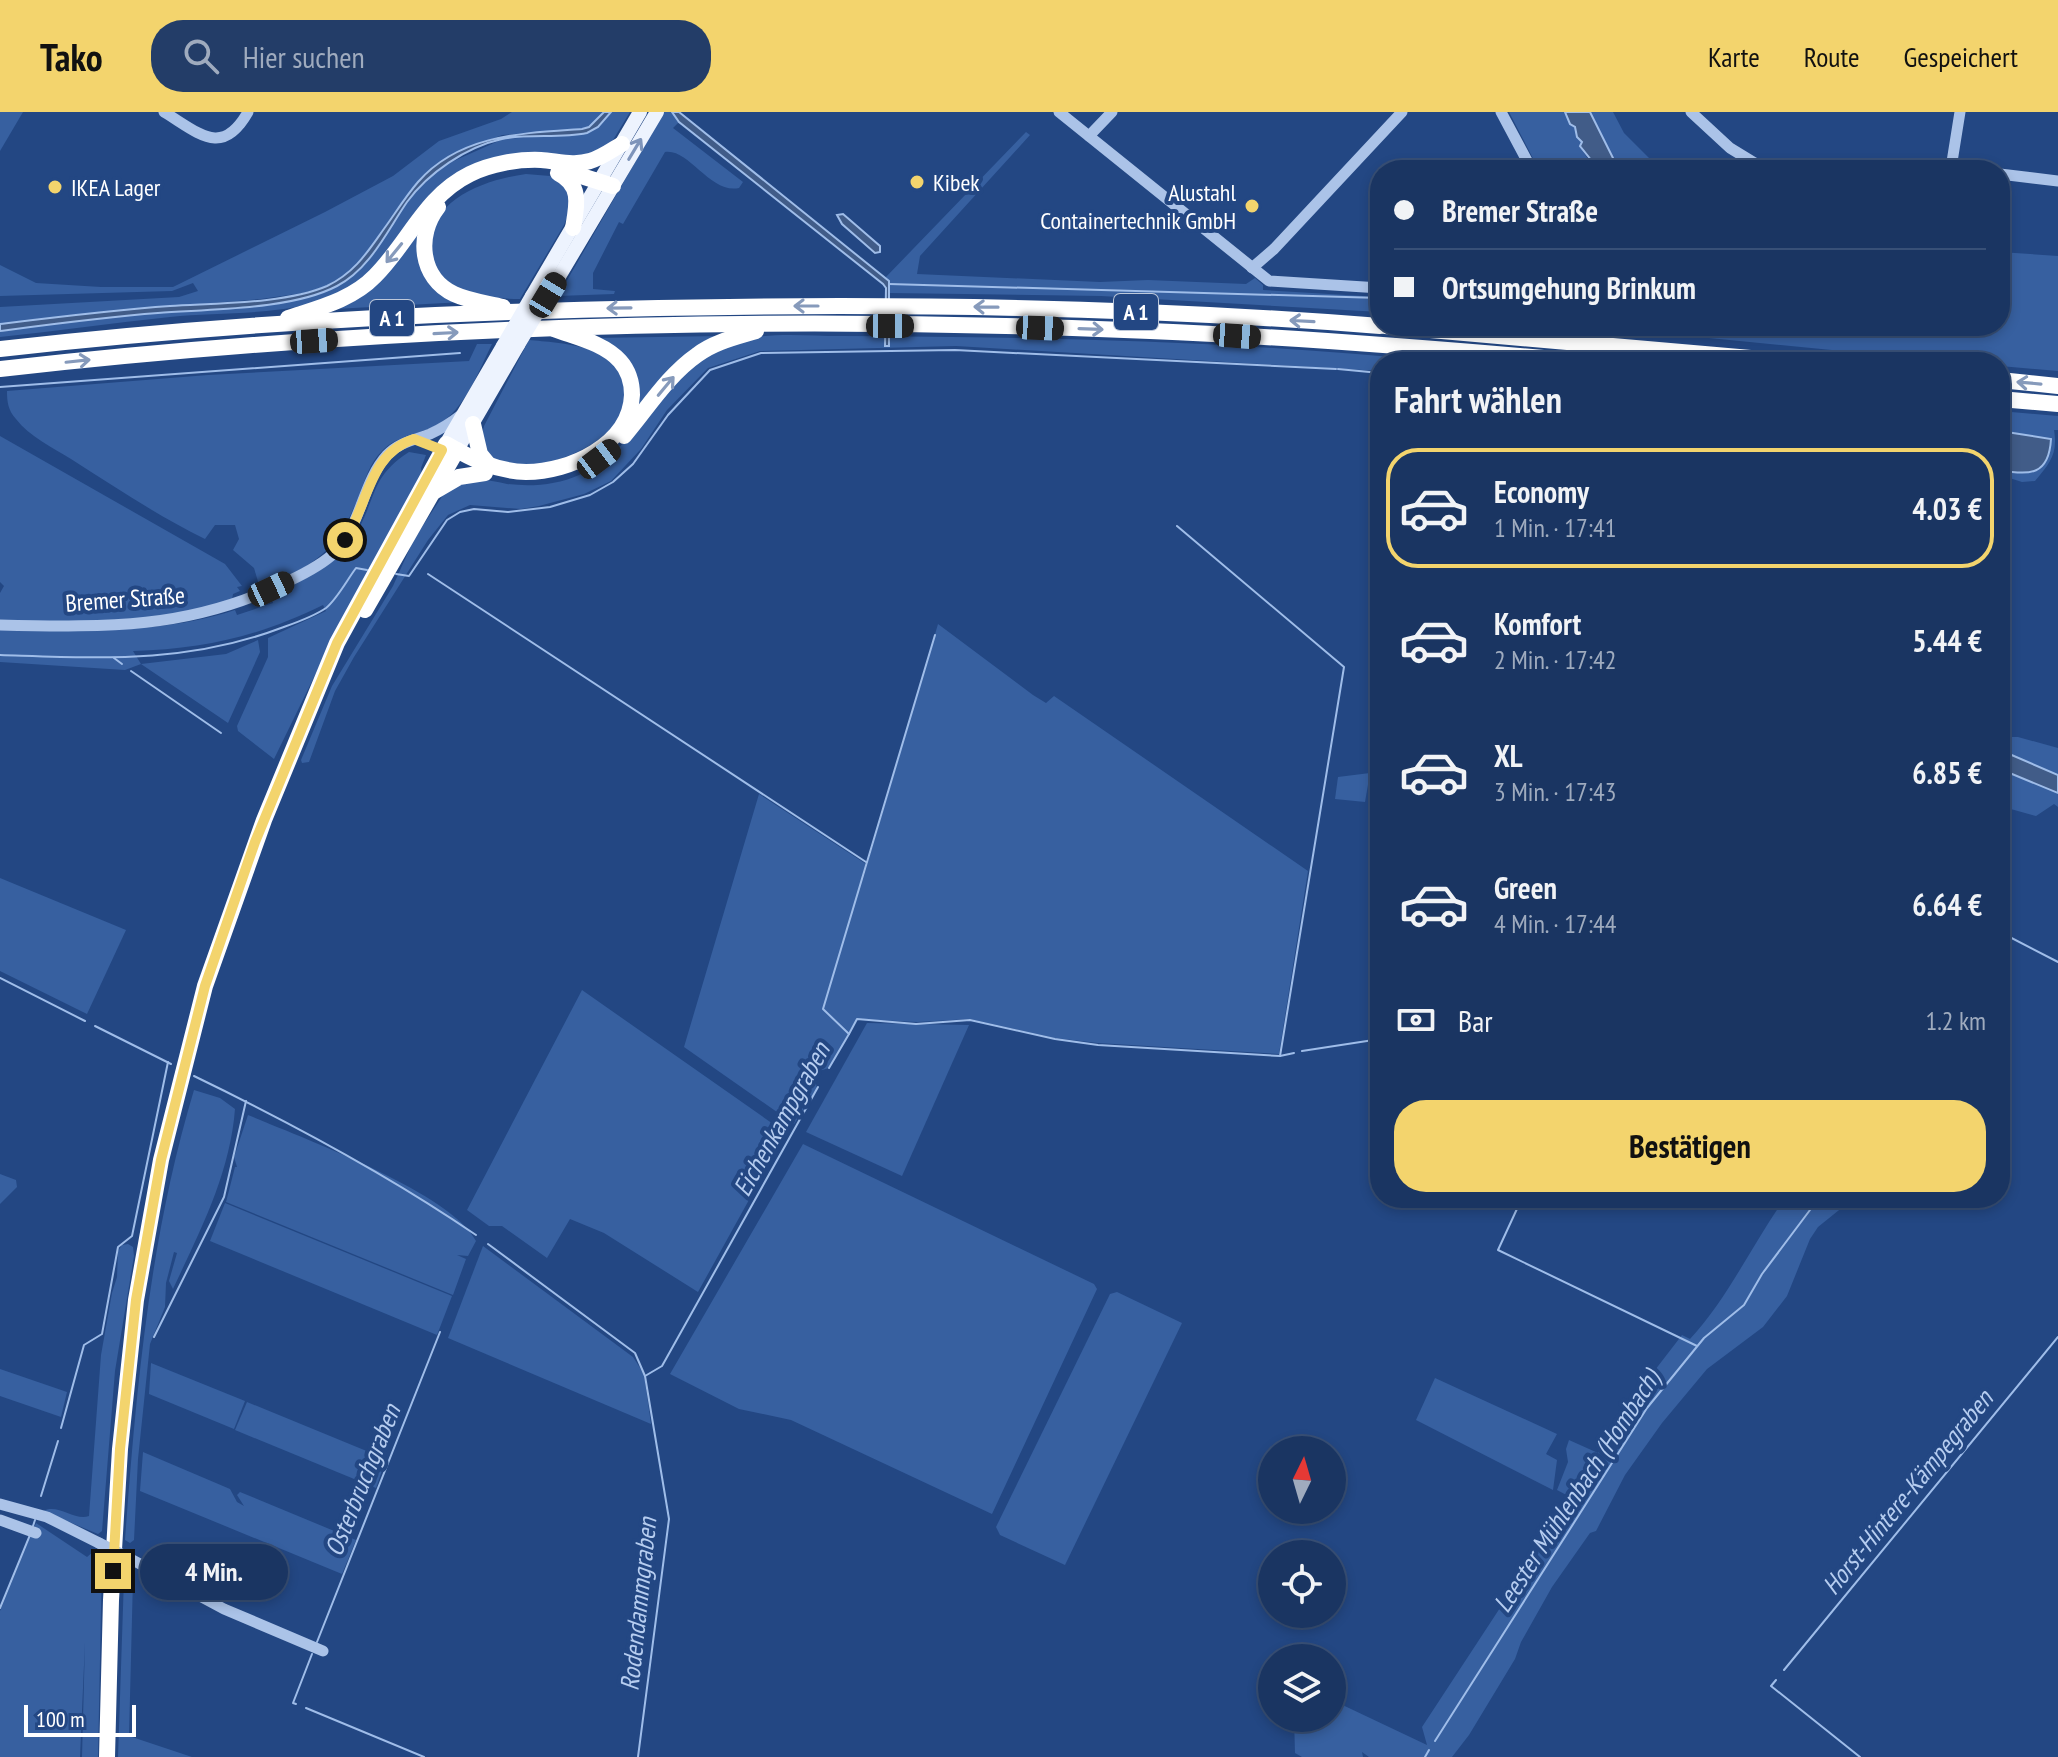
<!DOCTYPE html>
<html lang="de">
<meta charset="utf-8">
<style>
:root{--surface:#1a3562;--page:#233d68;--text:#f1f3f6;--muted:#9fabbe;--line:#385077;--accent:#f3d46d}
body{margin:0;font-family:"PT Sans Narrow",sans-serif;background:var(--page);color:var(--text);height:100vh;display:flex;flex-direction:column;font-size:30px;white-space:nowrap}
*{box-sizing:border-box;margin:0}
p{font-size:26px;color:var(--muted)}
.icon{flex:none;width:44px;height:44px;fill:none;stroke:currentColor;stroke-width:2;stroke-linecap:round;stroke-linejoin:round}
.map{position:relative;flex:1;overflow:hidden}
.drawer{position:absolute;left:1370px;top:240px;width:640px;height:856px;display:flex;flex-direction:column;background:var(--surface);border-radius:32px;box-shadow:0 4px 12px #0003,0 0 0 2px var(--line)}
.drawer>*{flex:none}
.top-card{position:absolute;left:1370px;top:48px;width:640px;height:176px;border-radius:32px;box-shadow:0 4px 12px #0003,0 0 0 2px var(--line);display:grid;align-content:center;height:176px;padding:0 24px;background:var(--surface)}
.needle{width:52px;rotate:5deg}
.fabs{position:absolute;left:1258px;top:1324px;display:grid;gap:16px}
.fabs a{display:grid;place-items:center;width:88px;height:88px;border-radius:50%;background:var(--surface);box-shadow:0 4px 12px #0003,0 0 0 2px var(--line);font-size:40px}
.scale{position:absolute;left:24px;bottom:20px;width:112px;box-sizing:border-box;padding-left:8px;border:4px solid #fff;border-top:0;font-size:22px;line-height:28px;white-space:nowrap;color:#fff;-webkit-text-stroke:6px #234783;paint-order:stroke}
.end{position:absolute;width:36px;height:36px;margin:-18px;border:10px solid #f3d46d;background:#111;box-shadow:0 0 0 4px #111}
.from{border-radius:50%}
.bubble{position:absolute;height:56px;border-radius:28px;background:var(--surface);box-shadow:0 4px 12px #0003,0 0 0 2px var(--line);font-size:26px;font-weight:800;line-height:56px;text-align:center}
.car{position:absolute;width:24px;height:48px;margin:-24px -12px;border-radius:10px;box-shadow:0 0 6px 2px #0007;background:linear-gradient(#222 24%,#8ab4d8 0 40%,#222 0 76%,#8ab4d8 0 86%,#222 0)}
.top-card b{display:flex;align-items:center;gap:28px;height:76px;font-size:30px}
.top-card b+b{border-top:2px solid var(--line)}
.top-card i{width:20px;height:20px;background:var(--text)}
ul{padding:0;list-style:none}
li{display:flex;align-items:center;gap:24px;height:120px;margin:0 16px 12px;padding:0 8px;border:4px solid transparent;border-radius:32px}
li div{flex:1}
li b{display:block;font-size:30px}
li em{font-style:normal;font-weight:800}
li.active{border-color:var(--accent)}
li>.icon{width:72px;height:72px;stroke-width:1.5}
h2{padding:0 24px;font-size:36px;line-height:96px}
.pay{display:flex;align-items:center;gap:20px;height:88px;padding:0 24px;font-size:30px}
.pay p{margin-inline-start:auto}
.action{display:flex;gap:16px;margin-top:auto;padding:16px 24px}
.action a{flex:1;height:92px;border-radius:32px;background:var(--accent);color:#111;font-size:32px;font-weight:800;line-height:92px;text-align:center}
header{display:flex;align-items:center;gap:48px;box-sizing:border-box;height:112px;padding:0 40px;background:var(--accent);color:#111}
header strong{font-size:38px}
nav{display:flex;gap:44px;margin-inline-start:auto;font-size:28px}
.search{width:560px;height:72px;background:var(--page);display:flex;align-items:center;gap:20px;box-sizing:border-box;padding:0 28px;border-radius:32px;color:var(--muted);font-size:30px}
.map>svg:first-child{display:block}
.green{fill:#3760a0}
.water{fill:#415c88;stroke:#9fbde9;stroke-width:2}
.pier{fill:#234783}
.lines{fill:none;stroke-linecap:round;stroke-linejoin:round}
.stream{stroke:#9fbde9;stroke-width:2}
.minor{stroke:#abc3e8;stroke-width:11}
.major{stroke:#edf3fe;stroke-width:14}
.highway{stroke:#fff;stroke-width:16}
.minor-bridge{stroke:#abc3e8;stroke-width:11}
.major-bridge{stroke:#edf3fe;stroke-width:14}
.oneway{stroke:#7e94ba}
.oneway2{stroke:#869abb}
.route{stroke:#f3d46d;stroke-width:10}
.poi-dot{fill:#f3d46d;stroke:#234783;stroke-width:3}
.labels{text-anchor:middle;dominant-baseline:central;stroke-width:8;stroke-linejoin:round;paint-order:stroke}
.shield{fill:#234783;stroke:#bdc8da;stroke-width:2}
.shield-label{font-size:22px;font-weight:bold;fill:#fff}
.poi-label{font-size:24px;fill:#fff;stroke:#234783;text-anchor:start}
.street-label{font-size:24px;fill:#fff;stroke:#234783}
.water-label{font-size:26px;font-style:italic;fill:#b6cdf0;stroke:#234783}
</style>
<header>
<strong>Tako</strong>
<div class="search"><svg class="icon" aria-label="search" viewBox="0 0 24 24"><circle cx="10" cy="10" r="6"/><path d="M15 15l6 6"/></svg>Hier suchen</div>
<nav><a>Karte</a><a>Route</a><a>Gespeichert</a></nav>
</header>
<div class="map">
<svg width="2058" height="1645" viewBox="0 0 2058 1645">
<rect width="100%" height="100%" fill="#234783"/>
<g class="green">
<path d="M0,0h23l-23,39z"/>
<path d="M512,0h92l-15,15 -7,2 -80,6 -33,13 -36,20 -80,102 -29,17 -21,6 -42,6 -160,13 -101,12v-17l179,-10 19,-6 -5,-8 -21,8 -172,5v-31l36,18 65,4h72l152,-75 68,-36 46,-35 62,-22z"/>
<path d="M611,0h19l-17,28 -18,15 -130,16c-31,34 -78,94 -116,117 -51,30 -122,23 -179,29 -57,6 -113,14 -170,20v-6l102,-13 159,-14 62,-11 32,-19 58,-79 23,-24 11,-7 56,-25 84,-6 11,-6z"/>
<path d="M664,0h8l7,10 -6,6 70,54 -4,6c-29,6 -50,-40 -74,-36l-42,72 -4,-2 -26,51v16l22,2 -1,3 -56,2z"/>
<path d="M1509,0h56l5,11 5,4 2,10 5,5 -2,5 10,15h8l4,8h-63z"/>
<path d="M1590,0h23l11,21 25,25 -7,12h-23z"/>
<path d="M1026,20l4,3 -110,121 -3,18 183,8 48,-2 98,4 9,-6 8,7v5l117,7v15l-279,-16 -211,-3 -5,-15z"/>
<path d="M526,62l24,2 19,12 4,14 -9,23 -44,74c-22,-1 -49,1 -67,-11 -13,-9 -21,-22 -22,-36 -5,-52 53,-72 95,-78z"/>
<path d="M422,109l-4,36 45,45 -128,7z"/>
<path d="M2000,140l58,4v115l-58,-5v-4h-46l-306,-30v-6h352z"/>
<path d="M1557,214h76l-2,6z"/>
<path d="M722,224l-91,86 6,-35 -44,-49z"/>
<path d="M840,224c202,1 403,5 603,26h-63v9l-424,-25 -196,5 -52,17 -41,42 -26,39 -30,32 -27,13 -45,12 -18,3 -51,-4 -22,10 -20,25 -74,117 -19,34 -26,71 -7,1 -1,-3 31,-74 61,-100 21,-47 33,-50c9,-3 20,-9 29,-9 10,-1 21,2 31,4 24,3 50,1 72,-9 65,-30 82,-100 145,-129 34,-16 80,-10 116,-10z"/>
<path d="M529,228c31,3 103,6 96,54 -1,5 -1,13 -3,18 -17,50 -156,83 -138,14z"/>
<path d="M477,232h15c-13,26 -27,66 -55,81 -19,10 -40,10 -55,26 -12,11 -17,29 -23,44 -20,53 -45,75 -100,90l-5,-17 -21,-18 6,-11 -4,-14h-20l-10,14c-47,-23 -90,-52 -134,-80 -18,-11 -42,-23 -55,-40 -8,-9 -9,-17 -9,-28l201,-16 261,-14z"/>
<path d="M2000,299l58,5v14h-4c4,24 -4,33 -19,51l-13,1 -22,-7v-5c30,6 49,5 51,-31l-51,-8z"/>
<path d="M0,324l225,128 17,22 -5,1 3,4 -7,3 -1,6c-74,26 -154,21 -232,21v-28l4,-7 -4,-4z"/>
<path d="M409,340l17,3 -5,13 1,7 -87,159 -61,125 -36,-28 -1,-5 31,-69v-19l58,-27 -3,-6c-63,31 -119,44 -190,46l8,13 85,-10 32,-14 2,12 -32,71 -87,-59 -16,6 -125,-8v-32c79,0 158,5 235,-20l2,5 36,-12 -2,-9c35,-15 70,-30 88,-66 18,-34 13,-52 50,-76z"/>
<path d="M938,512l95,71 13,8 8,-7 254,175 -29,183 -181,-11 -43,-5 -85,-19 -53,3 -60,-3 -28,49 -10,3 -4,7 2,11 -23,35 -110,-77 75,-253 107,70 -3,15z"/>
<path d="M2000,625h18l40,11v27l-58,-25z"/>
<path d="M2000,657l58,24v14l-4,-3 -18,12 -36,-10z"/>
<path d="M1370,661l-5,29 -30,-3 3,-22z"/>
<path d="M0,766l126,52 -39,84 -87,-43z"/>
<path d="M582,878l204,143 -88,159 -94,-59 -34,-14 -23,39 -45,-32h-13l-22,-16z"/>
<path d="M867,911l102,2 -67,151 -96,-44z"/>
<path d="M194,978l26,8 15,11c-5,65 -35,122 -62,180l-4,-8 8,-28 -3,-1 -8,31 -1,24 -15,37 -12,115 -4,81 -4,3 -5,-3c11,-151 25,-304 69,-450z"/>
<path d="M248,1003c52,22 204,78 228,126l-8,15 -11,-1 9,4 -13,36 -227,-93 9,-35h2l-3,-10z"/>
<path d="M803,1032l291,140 3,5 -105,225 -201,-94 -52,-11 -69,-35z"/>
<path d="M0,1062l16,6 1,7 -17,17z"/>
<path d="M1785,1086h69l-36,29 -8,12 -23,57 -24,31 -56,42 -45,54 -37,52 -29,56 -6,2 -38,54 -31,55 -6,17 -46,76 -17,22h-83l-7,-5 1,5h-61l-7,-4 -1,-35h38v-18l95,45 -5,-18 150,-229 -15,-8 11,-28 -2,-13 3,-9 29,13 47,-70 37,-48 8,4c39,-42 62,-95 95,-141z"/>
<path d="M225,1091l227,93 -15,39 -227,-94z"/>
<path d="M128,1132l5,3 1,9 -19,115 -13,160 -4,3 -55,-23c15,-8 31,10 46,5l12,-161 11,-62 5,-16 1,-26 4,-6z"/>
<path d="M483,1134l150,111 11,17 7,50 -203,-86z"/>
<path d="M1117,1180l65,31 -117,242 -65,-30 -4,-8 114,-233z"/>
<path d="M151,1251l94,38 -11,28 -85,-35z"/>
<path d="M0,1257l67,23 -6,25 -61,-21z"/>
<path d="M1435,1266l122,56 -11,20 11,6 -4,30 -137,-70z"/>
<path d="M247,1290l139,57 -10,29 -141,-58z"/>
<path d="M143,1340l87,37 7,13 7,4 -7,-11 3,-3 116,48 -14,34 -202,-83z"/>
<path d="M36,1411l51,34 7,-6 8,9 -4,197h-16l3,-115 -5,115h-80v-146z"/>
<path d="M130,1462l3,4 -4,158 63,21h-74l6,-179z"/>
</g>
<g class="water">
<path d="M604,0h7l-13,15 -11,6c-28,6 -58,0 -85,6 -36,8 -74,34 -95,63 -20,29 -37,67 -70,84 -46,24 -126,23 -179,27 -53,4 -105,11 -158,18v-7c57,-7 113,-14 170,-18 46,-3 115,-2 157,-20 29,-14 41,-35 59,-60 10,-14 20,-30 32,-44 42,-48 106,-49 164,-53l7,-2z"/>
<path d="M672,0h7l210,169v65h-4l1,-58 -3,-4 -204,-162z"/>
<path d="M1565,0h25l29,58h-17l-4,-7 -2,3 -16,-20 2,-4 -5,-5 -2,-10 -5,-3z"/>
<path d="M843,102l37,32v6l-5,1 -33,-29 -5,-9z"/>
<path d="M2000,319l51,8c-2,36 -21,37 -51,31z"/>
<path d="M2000,638l58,25v18l-58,-24z"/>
</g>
<path class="pier" d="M1627,222l25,3 2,25h-24z"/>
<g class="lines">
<g class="stream">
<path d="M889,172l491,14"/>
<path d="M1338,257l42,4"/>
<path d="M0,275l460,-34"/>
<path d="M1177,414l167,141 -64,389"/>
<path d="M396,462l13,2 38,-56 13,-8 14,-3 34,3 42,-5 40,-12 23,-13 20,-18 35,-49 42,-45 51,-17 194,-3 381,19"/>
<path d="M428,462l438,288"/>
<path d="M0,543c99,3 186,9 281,-27 14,-5 32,-11 45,-20 11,-9 21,-28 30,-40l11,2"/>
<path d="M114,546l8,6"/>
<path d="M131,559l90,62"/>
<path d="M2000,820l58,30"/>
<path d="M0,866l85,43"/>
<path d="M95,914l76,38"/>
<path d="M849,922l8,-15 59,5 54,-4 85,19 43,6 182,11 14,-3"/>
<path d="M1302,939l78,-12"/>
<path d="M829,956l20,-34 -26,-25 112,-374"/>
<path d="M194,964c97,47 193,98 282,159"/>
<path d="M1522,1086l-24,52 199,96"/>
<path d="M488,1132l147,109 10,23 24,143 -31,238"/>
<path d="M154,1225l70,-140 22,-96"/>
<path d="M645,1264l17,-10 156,-279"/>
<path d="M61,1316l23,-83 18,-11 16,-87 14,-11 36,-174"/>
<path d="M41,1384l17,-55"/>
<path d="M33,1414l2,-6"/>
<path d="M0,1496l30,-73"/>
<path d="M317,1530l123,-310"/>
<path d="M1784,1558l274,-333"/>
<path d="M1776,1568l-5,6 89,71"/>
<path d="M296,1592l-3,-1 19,-49"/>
<path d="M306,1596l118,49"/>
<path d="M1435,1629l212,-333 57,-70 40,-33 18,-31 57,-76"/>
<path d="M1425,1645l4,-7"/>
</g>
<g class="minor">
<path d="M164,0c35,21 58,46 84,0"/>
<path d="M1059,0l210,169 111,7"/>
<path d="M1501,0l31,58"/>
<path d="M1691,0l39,36 36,22"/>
<path d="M1960,0l-9,56 13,2"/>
<path d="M1089,24l23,-24"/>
<path d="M2000,62l58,7"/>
<path d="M1252,156l22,-19 128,-137"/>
<path d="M0,513c102,2 184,5 280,-40 18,-8 37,-17 52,-30 30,-28 29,-71 55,-100 12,-13 28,-15 43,-21 11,-5 22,-12 31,-19"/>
<path d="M0,1392l47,13 52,26"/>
<path d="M0,1408l36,13"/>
<path d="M127,1445l97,52 99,42"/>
</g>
<g class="major">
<path d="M548,183l109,-183"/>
<path d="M532,184l108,-184"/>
<path d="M446,332l57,-98"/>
<path d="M457,338l61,-105"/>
</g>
<g class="highway">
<path d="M559,57l54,17"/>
<path d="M558,61c24,12 19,32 15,55"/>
<path d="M438,95c-22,28 -18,71 16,87 15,7 33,9 49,13"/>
<path d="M288,206c30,-10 64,-18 87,-42 34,-34 50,-80 95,-102 20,-10 48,-15 71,-14 16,1 33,6 49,1 11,-3 22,-11 32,-17"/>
<path d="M1385,214l411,36"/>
<path d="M0,237c218,-25 439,-37 658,-41 241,-5 482,-1 722,18"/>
<path d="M0,257c381,-43 767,-55 1150,-38 147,6 293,18 439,31"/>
<path d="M2000,268l58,6"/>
<path d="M2000,287l58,5"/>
<path d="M473,312l7,30 9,11"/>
<path d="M624,324c23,-27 44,-61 73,-81 17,-13 39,-18 59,-24"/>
<path d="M435,379l24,-14 26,-4"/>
<path d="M365,498l92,-160"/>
<path d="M107,1645l4,-157 9,-151 16,-149 25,-140 44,-174 59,-166 73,-177 109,-199c26,15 49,27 80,28 43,0 104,-27 106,-77 0,-12 -4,-25 -12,-34 -16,-18 -45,-24 -66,-32"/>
</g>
<path class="minor-bridge" d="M99,1431l28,14"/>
<g class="major-bridge">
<path d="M518,233l30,-50"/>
<path d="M503,234l29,-50"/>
</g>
</g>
<defs><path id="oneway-shaft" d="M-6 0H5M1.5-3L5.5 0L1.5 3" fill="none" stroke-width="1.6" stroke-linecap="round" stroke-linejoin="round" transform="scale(2)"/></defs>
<use class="oneway" href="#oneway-shaft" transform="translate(635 37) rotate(-59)"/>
<g class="oneway2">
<use href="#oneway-shaft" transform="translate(394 141) rotate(129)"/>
<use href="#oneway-shaft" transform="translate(806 194) rotate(180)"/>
<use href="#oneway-shaft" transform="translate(986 195) rotate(-179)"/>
<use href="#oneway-shaft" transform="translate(619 196) rotate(179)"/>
<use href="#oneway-shaft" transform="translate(1302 209) rotate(-177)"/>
<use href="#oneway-shaft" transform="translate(1091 217) rotate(2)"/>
<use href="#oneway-shaft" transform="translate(446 221) rotate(-3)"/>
<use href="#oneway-shaft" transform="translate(78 249) rotate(-6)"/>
<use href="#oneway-shaft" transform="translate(2029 271) rotate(-175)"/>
<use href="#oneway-shaft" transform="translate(666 274) rotate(-50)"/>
</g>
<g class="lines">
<path class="route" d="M113,1459l7,-122 16,-149 25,-140 44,-174 50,-144 82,-199 105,-193 -28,-11c-45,14 -46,66 -69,101"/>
</g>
<g class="poi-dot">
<circle cx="917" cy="70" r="8"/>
<circle cx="55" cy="75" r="8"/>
<circle cx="1252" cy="94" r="8"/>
</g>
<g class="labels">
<g class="shield">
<rect x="1114" y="182" width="44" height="36" rx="6"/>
<rect x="370" y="188" width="44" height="36" rx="6"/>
</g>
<g class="shield-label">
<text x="1136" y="200">A 1</text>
<text x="392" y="206">A 1</text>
</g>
<g class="poi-label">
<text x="933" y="70">Kibek</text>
<text x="71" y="75">IKEA Lager</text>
<text x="1236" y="80" text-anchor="end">Alustahl<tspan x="1236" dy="28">Containertechnik GmbH</tspan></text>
</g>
<g class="street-label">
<text transform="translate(125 487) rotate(-4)">Bremer Straße</text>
</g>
<g class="water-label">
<text transform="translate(781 1007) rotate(-61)">Eichenkampgraben</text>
<text transform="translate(362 1368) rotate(-68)">Osterbruchgraben</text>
<text transform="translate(1576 1379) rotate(-57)">Leester Mühlenbach (Hombach)</text>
<text transform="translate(1907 1380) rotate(-51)">Horst-Hintere-Kämpegraben</text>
<text transform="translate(638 1492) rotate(-84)">Rodendammgraben</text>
</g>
</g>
</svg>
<div class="fabs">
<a><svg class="needle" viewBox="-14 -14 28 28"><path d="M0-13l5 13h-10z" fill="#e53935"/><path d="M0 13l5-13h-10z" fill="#9fabbe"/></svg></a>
<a><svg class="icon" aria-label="locate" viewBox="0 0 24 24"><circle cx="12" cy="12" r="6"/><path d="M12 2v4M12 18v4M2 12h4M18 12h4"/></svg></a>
<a><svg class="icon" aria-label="layers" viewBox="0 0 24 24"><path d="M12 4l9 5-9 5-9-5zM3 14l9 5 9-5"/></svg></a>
</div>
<div class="scale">100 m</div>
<i class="end from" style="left:345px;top:428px"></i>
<i class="end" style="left:113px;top:1459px"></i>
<div class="bubble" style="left:140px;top:1432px;width:148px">4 Min.</div>
<i class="car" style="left:548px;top:183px;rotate:31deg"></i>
<i class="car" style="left:890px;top:214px;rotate:90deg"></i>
<i class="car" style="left:1040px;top:216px;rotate:92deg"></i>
<i class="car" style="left:1237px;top:224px;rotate:94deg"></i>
<i class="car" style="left:314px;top:229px;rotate:86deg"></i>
<i class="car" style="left:599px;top:347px;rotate:53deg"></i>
<i class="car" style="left:271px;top:477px;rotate:65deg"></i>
<div class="top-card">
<b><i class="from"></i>Bremer Straße</b>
<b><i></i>Ortsumgehung Brinkum</b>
</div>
<section class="drawer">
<h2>Fahrt wählen</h2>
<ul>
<li class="active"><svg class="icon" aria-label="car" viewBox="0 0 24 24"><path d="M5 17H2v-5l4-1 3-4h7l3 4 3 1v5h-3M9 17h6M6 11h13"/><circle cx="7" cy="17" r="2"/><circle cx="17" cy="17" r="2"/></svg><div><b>Economy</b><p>1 Min. · 17:41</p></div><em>4.03 €</em></li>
<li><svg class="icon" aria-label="car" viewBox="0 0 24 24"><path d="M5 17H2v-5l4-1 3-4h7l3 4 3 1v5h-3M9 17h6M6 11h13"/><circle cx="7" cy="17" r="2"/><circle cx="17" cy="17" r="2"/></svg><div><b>Komfort</b><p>2 Min. · 17:42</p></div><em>5.44 €</em></li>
<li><svg class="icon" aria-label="car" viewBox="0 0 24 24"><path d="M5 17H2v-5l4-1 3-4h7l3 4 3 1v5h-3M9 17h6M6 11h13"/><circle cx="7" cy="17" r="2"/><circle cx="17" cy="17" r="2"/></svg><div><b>XL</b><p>3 Min. · 17:43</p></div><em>6.85 €</em></li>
<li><svg class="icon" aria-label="car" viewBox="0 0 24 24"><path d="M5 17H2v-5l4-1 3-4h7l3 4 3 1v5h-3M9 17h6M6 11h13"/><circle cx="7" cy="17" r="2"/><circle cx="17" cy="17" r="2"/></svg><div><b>Green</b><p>4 Min. · 17:44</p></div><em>6.64 €</em></li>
</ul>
<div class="pay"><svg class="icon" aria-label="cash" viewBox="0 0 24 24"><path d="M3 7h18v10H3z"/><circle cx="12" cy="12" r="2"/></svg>Bar<p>1.2 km</p></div>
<div class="action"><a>Bestätigen</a></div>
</section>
</div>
